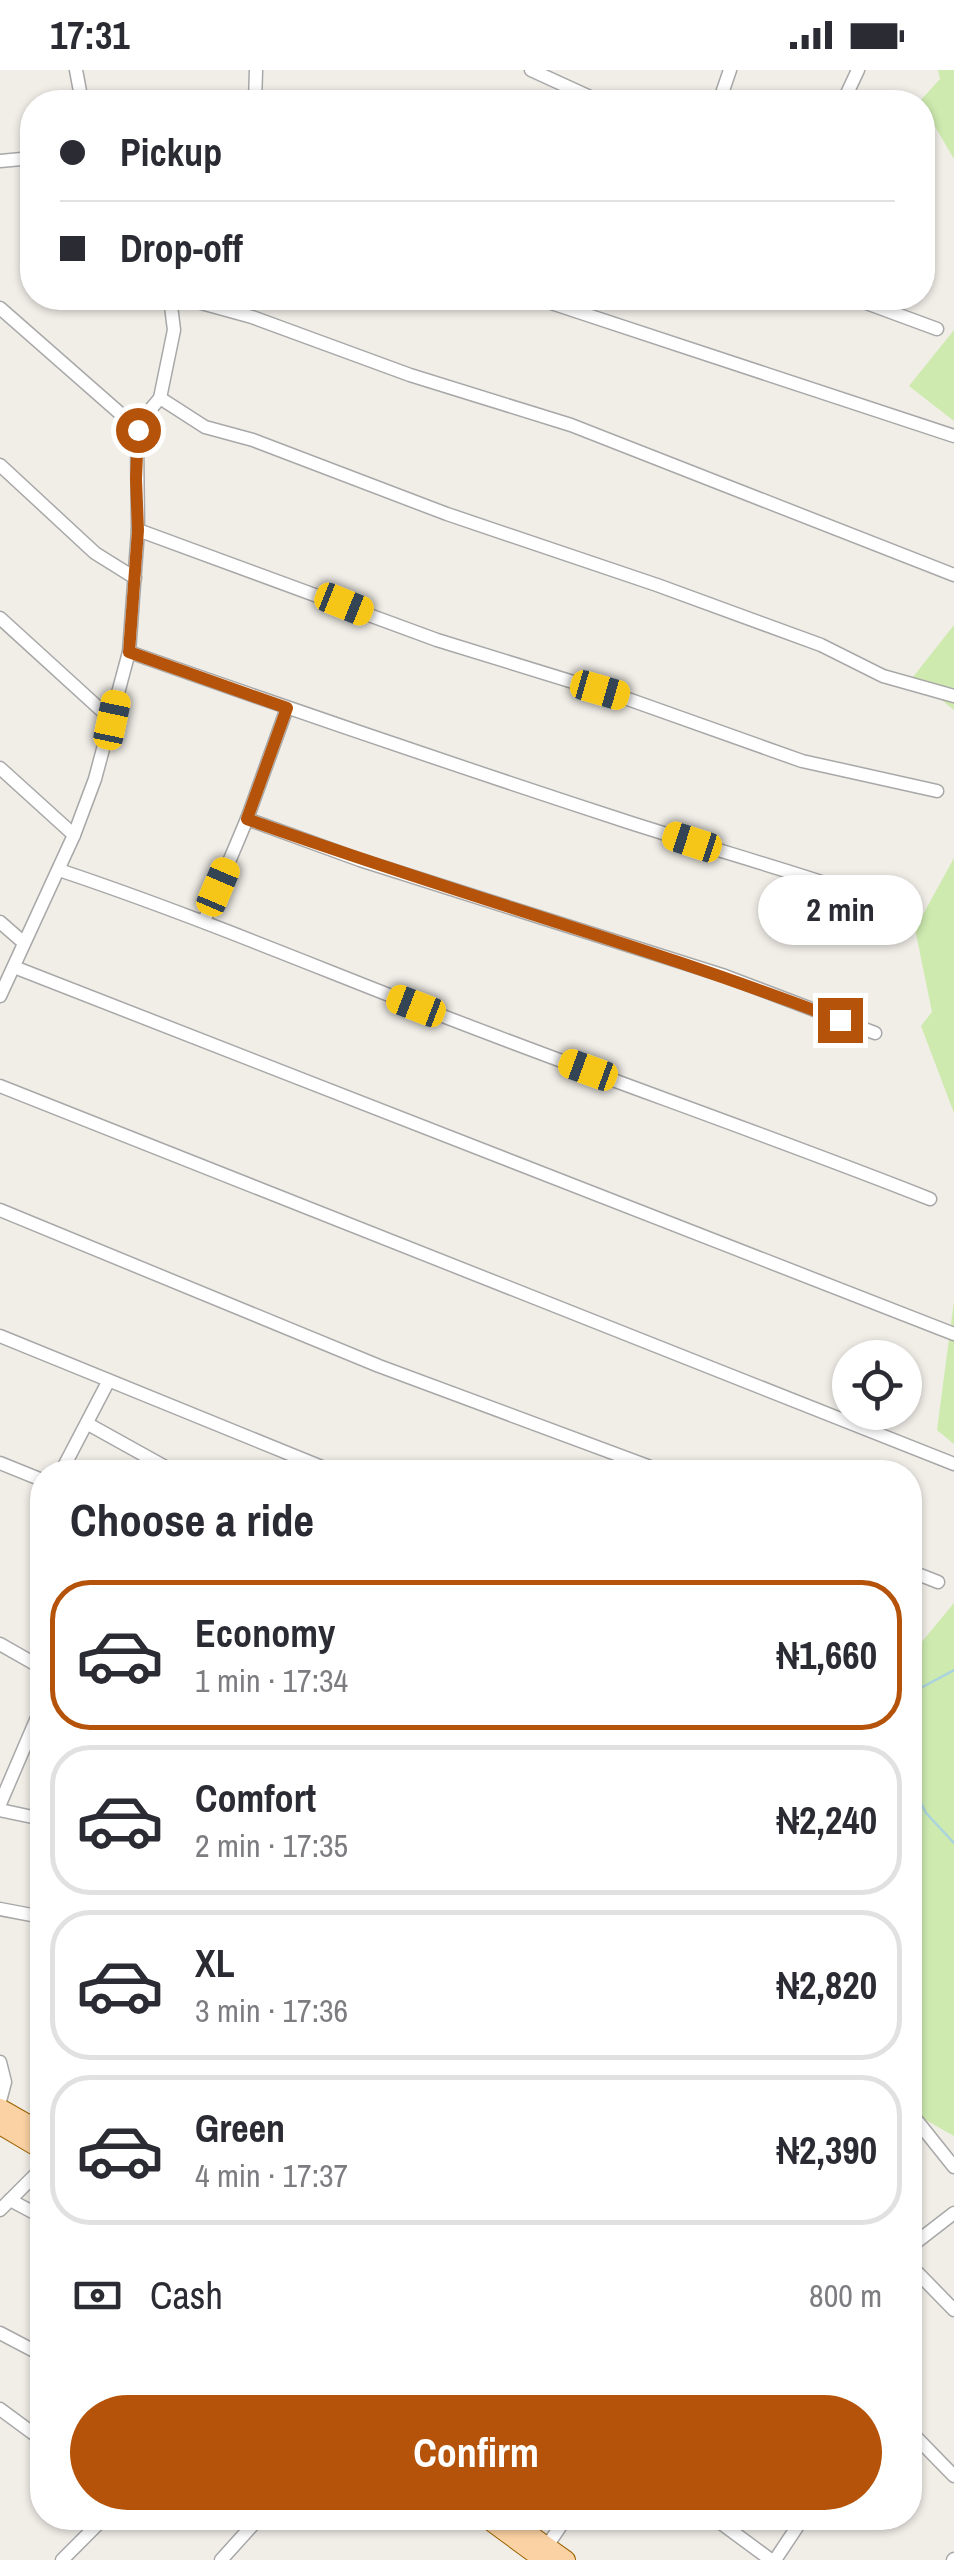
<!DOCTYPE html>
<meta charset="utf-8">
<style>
:root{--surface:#fff;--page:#f2f2f3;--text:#2b2b33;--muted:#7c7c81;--line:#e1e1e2;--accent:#b45309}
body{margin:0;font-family:"Archivo Narrow",sans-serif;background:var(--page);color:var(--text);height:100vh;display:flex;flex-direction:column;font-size:38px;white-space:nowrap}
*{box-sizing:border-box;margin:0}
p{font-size:32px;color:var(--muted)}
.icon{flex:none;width:55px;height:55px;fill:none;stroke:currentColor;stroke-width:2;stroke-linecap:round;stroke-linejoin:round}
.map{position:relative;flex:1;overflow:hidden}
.side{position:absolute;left:30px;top:1390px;width:892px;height:1070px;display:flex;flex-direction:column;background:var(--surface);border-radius:40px;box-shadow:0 2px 8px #0004}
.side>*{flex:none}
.hud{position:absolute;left:20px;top:20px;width:915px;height:220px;border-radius:40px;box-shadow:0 2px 8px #0004;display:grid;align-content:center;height:220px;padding:0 40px;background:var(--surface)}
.controls{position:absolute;left:832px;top:1270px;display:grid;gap:20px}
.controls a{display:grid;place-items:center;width:90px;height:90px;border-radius:50%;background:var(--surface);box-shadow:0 2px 8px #0004;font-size:50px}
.end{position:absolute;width:45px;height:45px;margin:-22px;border:12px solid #b45309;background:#fff;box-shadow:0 0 0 5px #fff}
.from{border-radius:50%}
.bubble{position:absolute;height:70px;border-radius:35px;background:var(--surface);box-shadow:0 2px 8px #0004;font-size:32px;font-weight:800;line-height:70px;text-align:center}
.car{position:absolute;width:30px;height:60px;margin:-30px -15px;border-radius:12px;box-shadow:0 0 8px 2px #0007;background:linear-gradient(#f5c518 24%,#345 0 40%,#f5c518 0 76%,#345 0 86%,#f5c518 0)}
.hud b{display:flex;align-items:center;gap:35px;height:95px;font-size:38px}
.hud b+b{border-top:2px solid var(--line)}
.hud i{width:25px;height:25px;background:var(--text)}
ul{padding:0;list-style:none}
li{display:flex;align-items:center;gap:30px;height:150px;margin:0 20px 15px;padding:0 20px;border:5px solid var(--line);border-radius:40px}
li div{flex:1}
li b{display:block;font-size:38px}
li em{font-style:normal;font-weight:800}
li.active{border-color:var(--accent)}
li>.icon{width:90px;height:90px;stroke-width:1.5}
h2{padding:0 40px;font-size:45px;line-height:120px}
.pay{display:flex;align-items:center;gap:25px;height:110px;padding:0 40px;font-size:38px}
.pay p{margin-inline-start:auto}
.button{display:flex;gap:20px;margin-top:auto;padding:20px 40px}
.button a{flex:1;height:115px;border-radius:60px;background:var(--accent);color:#fff;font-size:40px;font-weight:800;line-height:115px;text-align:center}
.status{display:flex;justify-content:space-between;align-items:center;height:70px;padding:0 50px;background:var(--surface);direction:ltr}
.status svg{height:28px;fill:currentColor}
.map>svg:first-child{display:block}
.grass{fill:#ceeaaf}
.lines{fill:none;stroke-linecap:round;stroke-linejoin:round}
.stream{stroke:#a9d3de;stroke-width:2.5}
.minor-casing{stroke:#a8a8a8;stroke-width:15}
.major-casing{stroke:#9c6402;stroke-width:20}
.minor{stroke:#fff;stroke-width:12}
.major{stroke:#fbd2a3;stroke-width:18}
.route{stroke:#b45309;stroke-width:12}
</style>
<div class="status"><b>17:31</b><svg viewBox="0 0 49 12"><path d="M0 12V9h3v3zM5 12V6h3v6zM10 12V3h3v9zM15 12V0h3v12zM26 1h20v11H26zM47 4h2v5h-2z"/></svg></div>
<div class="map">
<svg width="954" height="2490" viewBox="0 0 954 2490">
<rect width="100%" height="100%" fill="#f1eee8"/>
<g class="grass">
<path d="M938,0h16v89l-34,-58 20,-22z"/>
<path d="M954,260v91l-45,-35z"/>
<path d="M954,555v85l-41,-33z"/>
<path d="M954,788v255l-33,-87 11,-14 -17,-83z"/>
<path d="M954,1231v143l-17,-14z"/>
<path d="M954,1533v533l-44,-25v-455z"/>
</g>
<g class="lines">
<g class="stream">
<path d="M910,1678l1,-31 6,-27 37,-20"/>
<path d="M910,1711l16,32 28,30"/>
</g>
<g class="minor-casing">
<g id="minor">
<path d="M76,0l6,32"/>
<path d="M531,0l70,32"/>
<path d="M255,32l1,-32"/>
<path d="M719,32l11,-32"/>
<path d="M843,32l15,-32"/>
<path d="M0,91l32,-3"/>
<path d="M922,106h2"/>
<path d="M183,228l69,19 158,58 161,50 383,150"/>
<path d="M536,228l418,138"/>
<path d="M853,228l84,31"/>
<path d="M0,238l139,122"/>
<path d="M160,328l45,29 48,13 194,74 210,71 164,60 62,31 71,20"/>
<path d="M0,395l95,88 40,25"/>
<path d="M138,460l299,110 188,58 177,63 135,30"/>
<path d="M0,548l112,102"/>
<path d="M129,582c167,59 334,116 502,171 94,30 189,56 282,90"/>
<path d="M0,698l74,67"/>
<path d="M247,749l113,41 365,116 150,57"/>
<path d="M59,800c132,44 259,98 389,148 160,62 323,118 482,181"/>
<path d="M204,851l43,-102 40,-111"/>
<path d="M0,852l24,21"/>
<path d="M14,897l940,367"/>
<path d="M0,926l74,-161 21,-56 34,-127 9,-122 -1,-92 3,-16 20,-24 14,-68 -4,-32"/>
<path d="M0,1016l954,378"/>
<path d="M0,1140l379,156 285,106"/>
<path d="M0,1266l334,136"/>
<path d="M88,1354l81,45 12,3"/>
<path d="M0,1393l42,17"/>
<path d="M61,1402l47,-90"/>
<path d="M42,1454v1"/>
<path d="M910,1501l28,11"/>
<path d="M0,1574l42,24"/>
<path d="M0,1734l42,-98"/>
<path d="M0,1740l42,9"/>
<path d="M0,1839l42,8"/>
<path d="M0,1992l5,20 -5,19"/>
<path d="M910,2042l44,55"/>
<path d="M10,2130l32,17"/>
<path d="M0,2140l42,-42"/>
<path d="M910,2177l44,-34"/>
<path d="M910,2195l44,45"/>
<path d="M0,2263l42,22"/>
<path d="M0,2339l42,31"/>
<path d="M910,2361l44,45"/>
<path d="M714,2448l57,42"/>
<path d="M547,2476l19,-28"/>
<path d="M62,2490l42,-42"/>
<path d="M221,2490l38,-42"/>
<path d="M775,2490l28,-42"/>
<path d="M953,2490l1,-1"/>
</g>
</g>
<g class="major-casing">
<g id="major">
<path d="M0,2038l42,24"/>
<path d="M0,2055l42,25"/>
<path d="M486,2448l57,42"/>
<path d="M507,2448l59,42"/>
</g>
</g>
<use href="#minor" class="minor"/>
<use href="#major" class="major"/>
</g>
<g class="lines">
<path class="route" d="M138,360l-2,49 2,51 -9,122 158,56 -40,111c196,71 398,126 593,201"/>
</g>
</svg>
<div class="controls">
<a><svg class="icon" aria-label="locate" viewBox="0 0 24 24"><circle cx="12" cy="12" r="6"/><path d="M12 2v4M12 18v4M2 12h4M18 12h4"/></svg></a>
</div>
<i class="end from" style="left:138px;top:360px"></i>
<i class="end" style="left:840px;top:950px"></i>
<div class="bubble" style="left:758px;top:805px;width:165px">2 min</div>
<i class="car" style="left:344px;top:534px;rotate:112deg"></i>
<i class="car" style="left:600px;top:620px;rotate:106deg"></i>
<i class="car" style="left:112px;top:650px;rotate:12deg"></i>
<i class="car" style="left:692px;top:772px;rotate:288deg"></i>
<i class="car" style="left:218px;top:817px;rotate:23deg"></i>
<i class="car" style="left:416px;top:936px;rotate:291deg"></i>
<i class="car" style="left:588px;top:1000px;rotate:290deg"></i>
<div class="hud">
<b><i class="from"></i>Pickup</b>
<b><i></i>Drop-off</b>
</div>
<section class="side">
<h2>Choose a ride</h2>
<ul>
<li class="active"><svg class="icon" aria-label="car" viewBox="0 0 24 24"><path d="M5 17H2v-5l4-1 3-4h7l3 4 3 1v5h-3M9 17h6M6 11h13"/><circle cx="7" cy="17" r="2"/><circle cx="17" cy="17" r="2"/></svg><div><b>Economy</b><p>1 min · 17:34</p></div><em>₦1,660</em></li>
<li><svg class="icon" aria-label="car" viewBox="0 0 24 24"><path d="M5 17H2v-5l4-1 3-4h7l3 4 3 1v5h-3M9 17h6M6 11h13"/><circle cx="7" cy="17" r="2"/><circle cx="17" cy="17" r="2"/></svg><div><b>Comfort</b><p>2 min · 17:35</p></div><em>₦2,240</em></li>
<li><svg class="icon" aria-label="car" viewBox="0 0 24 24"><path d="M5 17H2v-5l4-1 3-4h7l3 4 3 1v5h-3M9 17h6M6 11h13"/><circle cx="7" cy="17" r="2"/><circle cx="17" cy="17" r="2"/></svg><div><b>XL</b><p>3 min · 17:36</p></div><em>₦2,820</em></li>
<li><svg class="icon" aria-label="car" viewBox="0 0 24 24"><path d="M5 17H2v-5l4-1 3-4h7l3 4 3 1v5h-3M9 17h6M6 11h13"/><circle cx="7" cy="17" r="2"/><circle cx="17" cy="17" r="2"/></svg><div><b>Green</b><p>4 min · 17:37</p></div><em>₦2,390</em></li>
</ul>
<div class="pay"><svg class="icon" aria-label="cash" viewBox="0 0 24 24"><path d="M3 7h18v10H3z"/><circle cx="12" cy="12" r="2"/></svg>Cash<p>800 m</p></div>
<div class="button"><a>Confirm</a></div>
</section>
</div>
